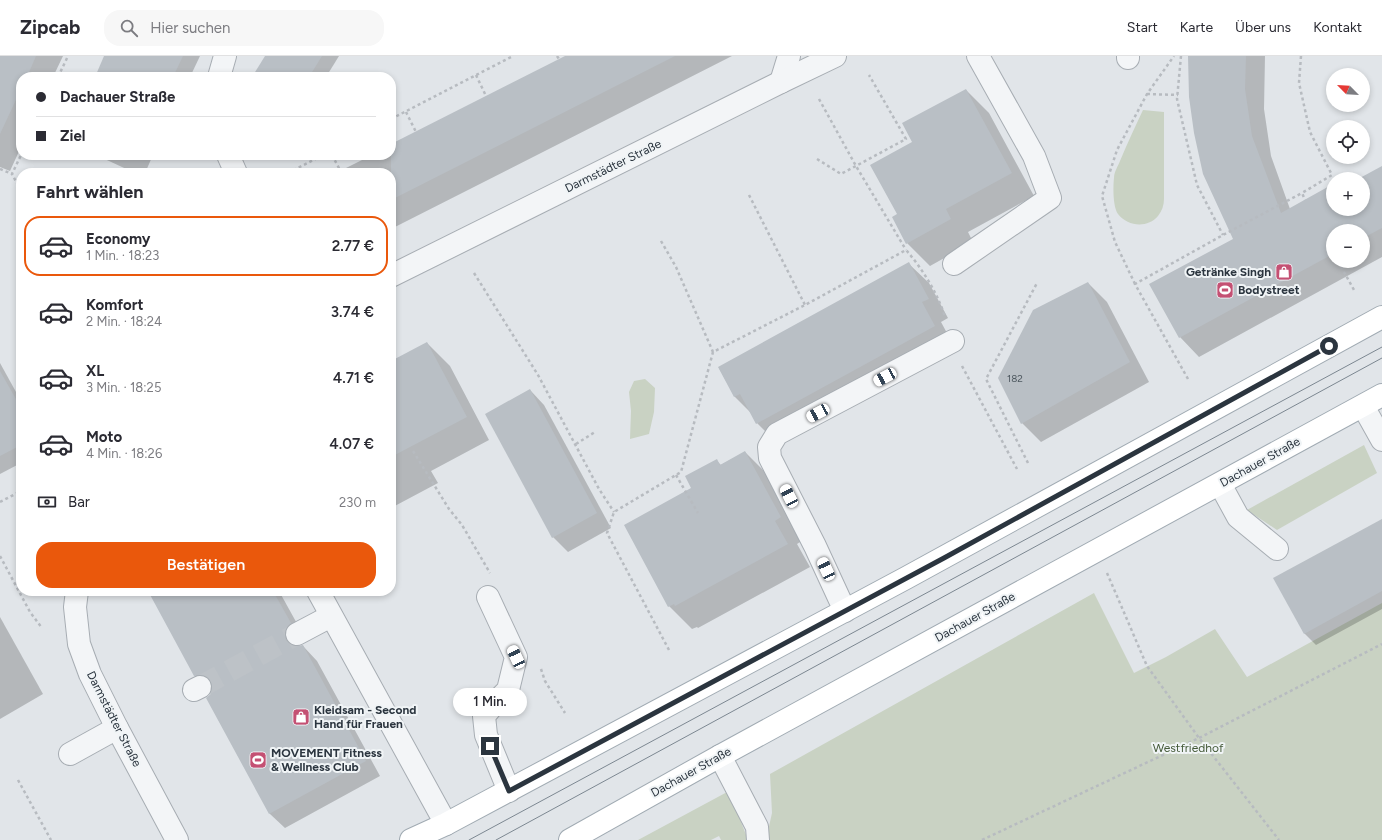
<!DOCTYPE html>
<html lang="de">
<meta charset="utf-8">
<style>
:root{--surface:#fff;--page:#f7f7f7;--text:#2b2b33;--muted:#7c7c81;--line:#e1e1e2;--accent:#ea580c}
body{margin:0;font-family:Figtree,sans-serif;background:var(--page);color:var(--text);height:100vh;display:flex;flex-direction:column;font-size:15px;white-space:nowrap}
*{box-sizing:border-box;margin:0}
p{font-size:13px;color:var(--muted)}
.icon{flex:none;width:22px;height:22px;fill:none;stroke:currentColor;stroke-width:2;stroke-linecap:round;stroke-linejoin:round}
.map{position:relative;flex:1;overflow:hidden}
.drawer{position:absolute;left:16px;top:112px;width:380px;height:428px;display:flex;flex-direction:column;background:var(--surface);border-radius:16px;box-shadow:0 2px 6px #0003}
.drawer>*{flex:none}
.guide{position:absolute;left:16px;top:16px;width:380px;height:88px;border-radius:16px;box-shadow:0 2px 6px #0003;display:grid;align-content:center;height:88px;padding:0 20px;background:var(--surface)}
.needle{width:26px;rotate:294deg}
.buttons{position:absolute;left:1326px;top:12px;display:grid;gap:8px}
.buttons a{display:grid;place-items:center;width:44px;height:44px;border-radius:50%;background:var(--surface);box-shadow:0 2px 6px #0003;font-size:20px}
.end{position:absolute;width:18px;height:18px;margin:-9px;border:5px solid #2b353f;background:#fff;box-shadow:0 0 0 2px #fff}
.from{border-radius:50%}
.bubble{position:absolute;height:28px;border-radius:14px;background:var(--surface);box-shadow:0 2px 6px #0003;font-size:13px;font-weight:600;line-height:28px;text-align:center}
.car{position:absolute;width:12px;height:24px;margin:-12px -6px;border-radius:5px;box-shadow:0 0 3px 1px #0007;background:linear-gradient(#fff 24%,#345 0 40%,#fff 0 76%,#345 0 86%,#fff 0)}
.guide b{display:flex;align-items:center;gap:14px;height:38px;font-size:15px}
.guide b+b{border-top:1px solid var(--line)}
.guide i{width:10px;height:10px;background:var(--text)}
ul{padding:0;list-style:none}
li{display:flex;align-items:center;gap:12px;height:60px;margin:0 8px 6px;padding:0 12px;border:2px solid transparent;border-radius:16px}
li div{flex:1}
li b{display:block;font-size:15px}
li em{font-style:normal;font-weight:600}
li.active{border-color:var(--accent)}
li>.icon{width:36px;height:36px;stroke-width:1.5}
h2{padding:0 20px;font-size:18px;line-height:48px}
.pay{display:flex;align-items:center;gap:10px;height:44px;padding:0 20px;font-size:15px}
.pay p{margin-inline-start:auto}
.action{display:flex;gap:8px;margin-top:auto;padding:8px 20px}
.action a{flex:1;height:46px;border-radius:16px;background:var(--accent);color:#fff;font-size:16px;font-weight:600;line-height:46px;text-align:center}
header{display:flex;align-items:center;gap:24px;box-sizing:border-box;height:56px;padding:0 20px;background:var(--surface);border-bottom:1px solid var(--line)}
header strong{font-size:19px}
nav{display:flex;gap:22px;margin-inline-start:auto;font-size:14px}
.search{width:280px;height:36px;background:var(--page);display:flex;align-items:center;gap:10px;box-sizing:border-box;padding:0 14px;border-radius:16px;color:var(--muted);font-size:15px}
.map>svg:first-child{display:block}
.green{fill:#c9d2c3}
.shadow{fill:#0003;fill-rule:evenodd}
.building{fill:#b9bfc5}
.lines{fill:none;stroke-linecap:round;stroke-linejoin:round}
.minor-tunnel{stroke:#bdc2c7;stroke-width:22;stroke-dasharray:22 11;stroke-linecap:butt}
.minor-casing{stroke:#a7adb3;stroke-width:24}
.major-casing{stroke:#a1abb3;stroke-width:24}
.path{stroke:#b7bbc0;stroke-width:2.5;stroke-dasharray:3 3;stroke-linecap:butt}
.minor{stroke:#f3f5f7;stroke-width:22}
.major{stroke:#fff;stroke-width:22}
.tram{stroke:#7c8791;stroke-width:1}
.route{stroke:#2b353f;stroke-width:5}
.labels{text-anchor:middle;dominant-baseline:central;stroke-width:4;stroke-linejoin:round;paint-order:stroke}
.number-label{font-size:10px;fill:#4e5860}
.street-label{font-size:12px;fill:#2b353f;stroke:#f0f4f6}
.poi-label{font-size:12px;font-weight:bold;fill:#2b353f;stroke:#f0f4f6;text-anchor:start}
.park-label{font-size:12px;fill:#445a39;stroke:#f0f4f6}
</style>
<header>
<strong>Zipcab</strong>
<div class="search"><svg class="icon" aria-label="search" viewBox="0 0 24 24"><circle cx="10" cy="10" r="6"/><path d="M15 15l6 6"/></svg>Hier suchen</div>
<nav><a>Start</a><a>Karte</a><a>Über uns</a><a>Kontakt</a></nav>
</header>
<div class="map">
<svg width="1382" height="784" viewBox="0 0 1382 784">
<rect width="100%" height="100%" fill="#e1e5e9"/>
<g class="green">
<path d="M1143,54l21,2v87c0,6 -2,12 -6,17 -10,12 -30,11 -40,-2 -5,-7 -5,-27 -4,-36 0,-6 4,-12 6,-17 7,-17 15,-34 23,-51z"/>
<path d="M645,323l10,9 -1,24 -5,22 -19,5 1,-28 -2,-19 5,-11z"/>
<path d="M1364,389l13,28 -100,57 -30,-20z"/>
<path d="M1094,537l40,80 32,-16 49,-28 32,48 135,-74v237h-616l6,-27 -2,-39z"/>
<path d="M729,735l19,49h-27l-2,-4 -8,4h-73z"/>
</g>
<g class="shadow">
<path d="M0,0h63l-10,21h-32v70l-11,24 -10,-4z"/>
<path d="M105,0h95l-10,21h-94z"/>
<path d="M266,0h73l-13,21h-68z"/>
<path d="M567,0h165l-341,173v-56h-55l36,-18h19v-10z"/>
<path d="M1189,0h76l-1,53 7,47 19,53 43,-23v23h30v-30h-3l22,-12v90l-183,100 -19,-20 54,-98zM1333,175h30v30h-30z"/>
<path d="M966,34l23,23 45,83 -66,36 5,10 -43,24 -23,-23 -9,-28 15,-73z"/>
<path d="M96,99h57l-8,18h-10z"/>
<path d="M1353,119l4,4h-12z"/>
<path d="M909,208l20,19 19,35 -7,4 13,24 -178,96 -19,-19 -5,-9 -17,-17 -16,-29z"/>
<path d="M1088,227l19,19 42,80 -108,60 -19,-19z"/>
<path d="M427,287l23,23 39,74 -58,31 7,12 -47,25v-145z"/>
<path d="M0,307l21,38v62l-21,11z"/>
<path d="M530,334l14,15 67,123 -43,24 -15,-15z"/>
<path d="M745,396l23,23 35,65 -6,4 13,23 -112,61 -1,-1 -5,2 -23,-23 24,-117 23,-29 5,5z"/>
<path d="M1382,464v89l-66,36 -11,-11 -30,-55z"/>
<path d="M149,535h130l26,47 -4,4 -2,5 4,-1 14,15 63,115 -95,52 -15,-14 -63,-116 4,-4 2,-4h-3l-15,-15z"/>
<path d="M0,561l43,77 -43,25z"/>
</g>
<g class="building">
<path d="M0,0h36l-9,21h-6v12l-21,45z"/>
<path d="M104,0h79l-10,21h-78z"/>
<path d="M265,0h57l-13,21h-57z"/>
<path d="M565,0h110l-284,144v-56z"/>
<path d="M1188,0h58l-1,33 7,47 29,77 52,-29v25h30v-30h-5l24,-13v62l-19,10v-7h-30v23l-154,84 -30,-54 84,-45 -30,-65 -9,-41 -5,-36z"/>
<path d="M966,33l46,84 -66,36 5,10 -45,25 -14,-27 5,-3 -27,-49 42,-23 -10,-19z"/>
<path d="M909,206l20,37 -7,3 13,24 -179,98 -16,-30 -6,3 -16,-30z"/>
<path d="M1088,226l42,80 -109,62 -23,-46 35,-68z"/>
<path d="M427,286l40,75 -76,40v-96z"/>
<path d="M0,315l21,37v37l-21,11z"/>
<path d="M530,333l67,124 -45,25 -67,-124z"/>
<path d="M745,395l36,66 -6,4 13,23 -113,62 -1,-2 -6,3 -44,-82 67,-37 -6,-12 32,-17 3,6z"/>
<path d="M1382,463v72l-78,43 -31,-56z"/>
<path d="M148,535h125l18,32 -4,4 -2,6 1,7 5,5 5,1 7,-1 63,116 -97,53 -63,-116 5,-4 1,-6 -1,-7 -4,-5 -6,-1 -7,1z"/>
</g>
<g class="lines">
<path class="minor-tunnel" d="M200,631l97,-53"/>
<g class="minor-casing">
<g id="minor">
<path d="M1128,0v2"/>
<path d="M219,21l6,-21"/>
<path d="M781,26l8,-26"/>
<path d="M228,99l8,18"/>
<path d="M954,208l96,-66 -16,-42 -56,-100"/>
<path d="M391,220l390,-194 54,-26"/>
<path d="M1363,350l19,34"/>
<path d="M1220,428l18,33 39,32"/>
<path d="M77,535l-2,16 4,37 11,30 27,54 60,112"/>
<path d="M318,535l128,233"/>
<path d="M488,541l28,60 -8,33 -13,13 -11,13 2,19 23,56"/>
<path d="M845,555l-30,-65 -45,-88 -1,-11 8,-13 176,-93"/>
<path d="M297,578l34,-18"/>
<path d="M194,634l6,-3"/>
<path d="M70,698l47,-26"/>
<path d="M720,700l37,71 1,13"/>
</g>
</g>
<g class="major-casing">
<g id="major">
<path d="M411,784l35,-16 460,-246 476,-261"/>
<path d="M570,784l150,-84 662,-361"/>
</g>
</g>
<g class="path">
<path d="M557,0l2,3"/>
<path d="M1181,0l-4,43 20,86 26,50"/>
<path d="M1301,0l-2,27 11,49 22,43 -30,18 3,7"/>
<path d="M476,19l10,21"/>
<path d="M58,21l10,-21"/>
<path d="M1147,38l31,1"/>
<path d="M819,43l37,67 50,84"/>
<path d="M406,56l10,20"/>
<path d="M391,63l122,-63"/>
<path d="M332,99l8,15"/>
<path d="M817,103l24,15 65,-35 -37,-64"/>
<path d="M0,113l12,5"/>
<path d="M288,117l35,-18"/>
<path d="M21,135l-9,-17 9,-19"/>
<path d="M749,139l56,110"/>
<path d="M661,185l15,26 37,85"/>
<path d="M1338,205l16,29"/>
<path d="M474,217l64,102 61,114 15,23"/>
<path d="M1135,228l-20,-42 -13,-46 15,-46 30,-56 27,-38"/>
<path d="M962,310l55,103"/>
<path d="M1188,323l-53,-95 88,-49 79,-42"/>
<path d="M576,388l19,-12"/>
<path d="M413,395l36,58 13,16 28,48"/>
<path d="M1028,407l-42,-84 51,-96"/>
<path d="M676,419l22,38"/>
<path d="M0,446l21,-11"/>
<path d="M0,500l30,56 12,16"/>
<path d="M1107,517l40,93 52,72 80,102"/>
<path d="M669,594l-62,-117 7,-21 67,-40 32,-120 92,-47 101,-55c16,18 32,44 39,67"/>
<path d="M541,613l4,12 20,32"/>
<path d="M18,724l33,60"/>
<path d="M982,784l217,-102 183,-94"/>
</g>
<use href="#minor" class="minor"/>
<use href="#major" class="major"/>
<g class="tram">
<path d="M469,784l913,-493"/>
<path d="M496,784l886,-482"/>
</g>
</g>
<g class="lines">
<path class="route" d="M490,690l19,45 435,-233 385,-212"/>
</g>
<defs>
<g id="shop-square" transform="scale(0.9)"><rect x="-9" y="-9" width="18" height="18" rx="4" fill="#c45073" stroke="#f0f4f6"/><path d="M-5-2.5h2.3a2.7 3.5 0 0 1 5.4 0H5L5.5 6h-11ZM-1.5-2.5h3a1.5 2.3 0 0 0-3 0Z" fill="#fff"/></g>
<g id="stadium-square" transform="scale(0.9)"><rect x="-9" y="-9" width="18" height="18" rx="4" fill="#c45073" stroke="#f0f4f6"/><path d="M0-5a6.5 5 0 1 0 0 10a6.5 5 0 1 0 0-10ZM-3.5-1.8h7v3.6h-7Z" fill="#fff"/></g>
</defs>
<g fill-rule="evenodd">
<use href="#shop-square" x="1284" y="216"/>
<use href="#stadium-square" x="1225" y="234"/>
<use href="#shop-square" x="301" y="661"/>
<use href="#stadium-square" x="258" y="704"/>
</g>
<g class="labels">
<g class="number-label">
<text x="1015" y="322">182</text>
</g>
<g class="street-label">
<text transform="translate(613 110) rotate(-26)">Darmstädter Straße</text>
<text transform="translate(1260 406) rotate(-29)">Dachauer Straße</text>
<text transform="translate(975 561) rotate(-29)">Dachauer Straße</text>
<text transform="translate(114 663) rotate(63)">Darmstädter Straße</text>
<text transform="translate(691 716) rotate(-29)">Dachauer Straße</text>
</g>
<g class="poi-label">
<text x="1271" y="216" text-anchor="end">Getränke Singh</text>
<text x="1238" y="234">Bodystreet</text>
<text x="314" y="654">Kleidsam - Second<tspan x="314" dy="14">Hand für Frauen</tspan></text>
<text x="271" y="697">MOVEMENT Fitness<tspan x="271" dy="14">&amp; Wellness Club</tspan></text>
</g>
<g class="park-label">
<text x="1188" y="692">Westfriedhof</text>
</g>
</g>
</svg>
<div class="buttons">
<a><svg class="needle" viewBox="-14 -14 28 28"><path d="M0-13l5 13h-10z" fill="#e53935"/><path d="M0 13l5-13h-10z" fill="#7c7c81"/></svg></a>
<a><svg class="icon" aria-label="locate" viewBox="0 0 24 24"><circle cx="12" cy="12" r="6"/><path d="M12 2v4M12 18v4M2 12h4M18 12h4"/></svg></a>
<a>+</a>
<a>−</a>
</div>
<i class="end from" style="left:1329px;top:290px"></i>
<i class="end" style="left:490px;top:690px"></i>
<div class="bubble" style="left:453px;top:632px;width:74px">1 Min.</div>
<i class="car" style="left:885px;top:321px;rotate:242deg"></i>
<i class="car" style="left:818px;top:357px;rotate:242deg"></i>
<i class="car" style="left:789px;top:440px;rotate:333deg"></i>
<i class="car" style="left:826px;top:513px;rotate:335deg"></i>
<i class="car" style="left:516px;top:601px;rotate:335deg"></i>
<div class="guide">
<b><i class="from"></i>Dachauer Straße</b>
<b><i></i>Ziel</b>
</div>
<section class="drawer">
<h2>Fahrt wählen</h2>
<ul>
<li class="active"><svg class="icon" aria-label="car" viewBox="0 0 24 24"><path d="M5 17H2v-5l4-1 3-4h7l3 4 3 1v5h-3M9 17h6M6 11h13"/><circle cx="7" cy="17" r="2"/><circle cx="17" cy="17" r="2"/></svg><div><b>Economy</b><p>1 Min. · 18:23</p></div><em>2.77 €</em></li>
<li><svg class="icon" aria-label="car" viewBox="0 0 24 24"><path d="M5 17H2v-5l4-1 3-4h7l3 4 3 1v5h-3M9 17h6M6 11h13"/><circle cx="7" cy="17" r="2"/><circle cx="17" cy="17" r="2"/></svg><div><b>Komfort</b><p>2 Min. · 18:24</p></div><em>3.74 €</em></li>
<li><svg class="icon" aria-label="car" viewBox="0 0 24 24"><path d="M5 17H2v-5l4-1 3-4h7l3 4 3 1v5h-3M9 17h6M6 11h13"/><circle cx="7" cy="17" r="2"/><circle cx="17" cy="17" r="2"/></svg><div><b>XL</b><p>3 Min. · 18:25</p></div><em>4.71 €</em></li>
<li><svg class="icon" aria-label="car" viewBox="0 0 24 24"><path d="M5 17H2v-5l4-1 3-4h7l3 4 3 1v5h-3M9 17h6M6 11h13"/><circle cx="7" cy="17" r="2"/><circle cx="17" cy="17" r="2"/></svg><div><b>Moto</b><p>4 Min. · 18:26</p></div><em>4.07 €</em></li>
</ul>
<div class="pay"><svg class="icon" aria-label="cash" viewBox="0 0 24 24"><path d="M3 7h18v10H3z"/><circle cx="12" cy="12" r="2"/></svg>Bar<p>230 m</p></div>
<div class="action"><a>Bestätigen</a></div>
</section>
</div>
